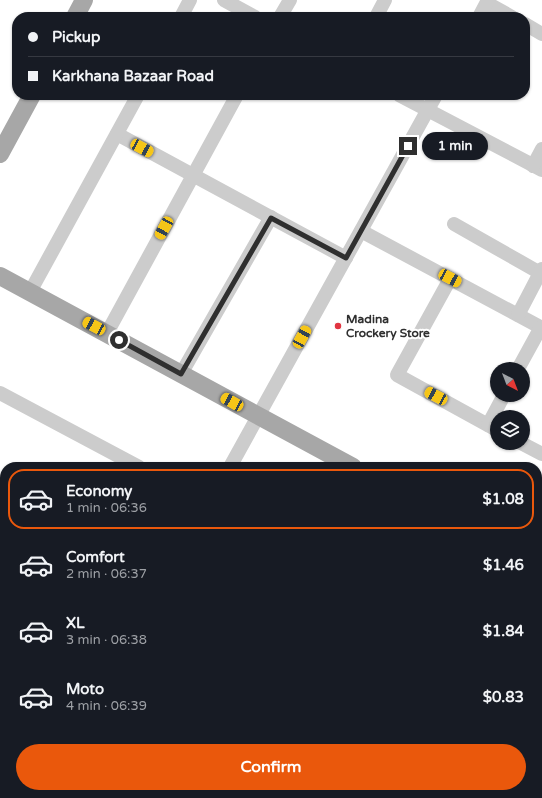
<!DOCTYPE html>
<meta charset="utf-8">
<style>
:root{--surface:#171b24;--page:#20242c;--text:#f1f3f6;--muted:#9ea1a6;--line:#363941;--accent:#ea580c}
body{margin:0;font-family:"Varela Round",sans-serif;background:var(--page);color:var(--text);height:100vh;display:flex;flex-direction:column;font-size:15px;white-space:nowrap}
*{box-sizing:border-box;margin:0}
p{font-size:13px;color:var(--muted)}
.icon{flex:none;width:22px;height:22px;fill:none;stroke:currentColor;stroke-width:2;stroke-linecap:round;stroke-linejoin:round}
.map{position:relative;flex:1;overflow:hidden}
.side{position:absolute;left:0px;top:462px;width:542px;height:336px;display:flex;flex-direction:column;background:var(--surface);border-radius:16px 16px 0 0;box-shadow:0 1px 3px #0004}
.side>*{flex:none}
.guide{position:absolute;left:12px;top:12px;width:518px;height:88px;border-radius:16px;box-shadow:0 1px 3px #0004;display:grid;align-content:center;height:88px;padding:0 16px;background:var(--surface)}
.needle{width:26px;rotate:138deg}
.fabs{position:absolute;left:490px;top:362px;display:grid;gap:8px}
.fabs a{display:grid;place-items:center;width:40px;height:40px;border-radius:50%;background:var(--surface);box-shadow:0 1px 3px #0004;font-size:20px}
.end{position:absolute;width:18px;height:18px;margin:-9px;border:5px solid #2f2f2f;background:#fff;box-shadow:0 0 0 2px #fff}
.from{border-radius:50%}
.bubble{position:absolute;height:28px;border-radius:14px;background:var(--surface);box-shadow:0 1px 3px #0004;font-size:13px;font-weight:700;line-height:28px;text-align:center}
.car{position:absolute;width:12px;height:24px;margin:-12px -6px;border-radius:5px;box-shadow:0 0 3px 1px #0007;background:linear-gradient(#f5c518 24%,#345 0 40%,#f5c518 0 76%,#345 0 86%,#f5c518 0)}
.guide b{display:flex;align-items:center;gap:14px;height:38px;font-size:15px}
.guide b+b{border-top:1px solid var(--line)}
.guide i{width:10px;height:10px;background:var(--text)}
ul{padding:7px 0 0;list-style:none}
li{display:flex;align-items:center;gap:12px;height:60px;margin:0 8px 6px;padding:0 8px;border:2px solid transparent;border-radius:16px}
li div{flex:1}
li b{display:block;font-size:15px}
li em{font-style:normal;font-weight:700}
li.on{border-color:var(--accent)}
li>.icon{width:36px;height:36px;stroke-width:1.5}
.button{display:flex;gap:8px;margin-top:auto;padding:8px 16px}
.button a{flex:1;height:46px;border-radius:24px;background:var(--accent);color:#fff;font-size:16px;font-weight:700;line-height:46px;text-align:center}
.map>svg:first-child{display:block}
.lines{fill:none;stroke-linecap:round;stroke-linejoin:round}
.minor{stroke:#ccc;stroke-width:14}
.major{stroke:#a7a7a7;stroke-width:18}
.route{stroke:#2f2f2f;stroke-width:5}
.poi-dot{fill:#e13541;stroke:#fff;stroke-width:1.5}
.labels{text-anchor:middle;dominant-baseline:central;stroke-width:4;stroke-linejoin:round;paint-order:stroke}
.poi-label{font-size:12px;font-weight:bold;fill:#2f2f2f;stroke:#fff;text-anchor:start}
</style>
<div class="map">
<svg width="542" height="798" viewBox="0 0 542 798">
<rect width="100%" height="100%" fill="#fff"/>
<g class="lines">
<g class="minor">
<path d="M224,0l31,17"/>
<path d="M487,3l25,14"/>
<path d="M181,17l9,-17"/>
<path d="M280,17l10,-17"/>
<path d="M376,17l9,-17"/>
<path d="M479,17l9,-17"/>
<path d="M525,24l17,10"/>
<path d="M399,95l143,75"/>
<path d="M117,134l229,124"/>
<path d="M533,166l9,-17"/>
<path d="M454,224l88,50"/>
<path d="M361,231l181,97"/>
<path d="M450,279l-53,96 100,55"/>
<path d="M30,292l108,-197"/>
<path d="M518,315l24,-46"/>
<path d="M107,333l130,-238"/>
<path d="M518,369l23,-42"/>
<path d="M181,374l90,-157"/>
<path d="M0,393l139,74"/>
<path d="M488,425l16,-30"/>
<path d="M521,443l21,11"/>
<path d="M230,467l206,-372"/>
<path d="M0,485l5,2"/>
<path d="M0,571l5,3"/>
<path d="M0,676l5,2"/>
<path d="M537,690l5,3"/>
<path d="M0,713l5,-10"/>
<path d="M215,793l9,5"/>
<path d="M49,798l3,-5"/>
<path d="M165,798l3,-5"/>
<path d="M256,798l3,-5"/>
</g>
<g class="major">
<path d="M75,17l9,-17"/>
<path d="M0,154l32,-59"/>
<path d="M0,276l353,191"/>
<path d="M537,527l5,-3"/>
<path d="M537,645l5,2"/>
<path d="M451,798l2,-5"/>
</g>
</g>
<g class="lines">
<path class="route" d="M119,340l62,34 90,-156 75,40 62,-112"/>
</g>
<circle class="poi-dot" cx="338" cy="326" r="4"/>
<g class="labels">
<g class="poi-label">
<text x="346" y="319">Madina<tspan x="346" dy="14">Crockery Store</tspan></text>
</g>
</g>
</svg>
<div class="fabs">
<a><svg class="needle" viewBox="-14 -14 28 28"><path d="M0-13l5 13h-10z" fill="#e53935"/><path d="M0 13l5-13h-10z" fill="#9ea1a6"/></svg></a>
<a><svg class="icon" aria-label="layers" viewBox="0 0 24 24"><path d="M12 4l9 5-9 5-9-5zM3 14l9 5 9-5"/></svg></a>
</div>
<i class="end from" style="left:119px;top:340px"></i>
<i class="end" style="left:408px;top:146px"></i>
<div class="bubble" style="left:422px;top:132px;width:66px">1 min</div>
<i class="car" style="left:142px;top:148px;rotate:118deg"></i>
<i class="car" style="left:164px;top:228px;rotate:209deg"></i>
<i class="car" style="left:450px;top:278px;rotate:118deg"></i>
<i class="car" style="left:94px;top:326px;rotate:298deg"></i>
<i class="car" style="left:302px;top:337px;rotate:29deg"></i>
<i class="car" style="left:436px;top:396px;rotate:298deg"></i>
<i class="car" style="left:232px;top:402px;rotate:299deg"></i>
<div class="guide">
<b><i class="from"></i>Pickup</b>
<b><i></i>Karkhana Bazaar Road</b>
</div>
<section class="side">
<ul>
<li class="on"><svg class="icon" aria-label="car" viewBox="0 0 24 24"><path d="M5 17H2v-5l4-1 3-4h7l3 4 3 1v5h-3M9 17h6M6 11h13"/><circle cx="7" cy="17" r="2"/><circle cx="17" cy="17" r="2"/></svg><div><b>Economy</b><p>1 min · 06:36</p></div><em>$1.08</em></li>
<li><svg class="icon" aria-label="car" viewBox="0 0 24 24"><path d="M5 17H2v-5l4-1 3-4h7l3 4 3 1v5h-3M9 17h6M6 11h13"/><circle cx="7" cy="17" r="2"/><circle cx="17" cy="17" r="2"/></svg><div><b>Comfort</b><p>2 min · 06:37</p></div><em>$1.46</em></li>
<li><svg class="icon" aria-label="car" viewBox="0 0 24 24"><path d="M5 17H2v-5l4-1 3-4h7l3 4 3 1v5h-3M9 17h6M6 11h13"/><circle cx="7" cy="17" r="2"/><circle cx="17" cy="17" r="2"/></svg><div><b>XL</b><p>3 min · 06:38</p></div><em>$1.84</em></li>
<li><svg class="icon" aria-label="car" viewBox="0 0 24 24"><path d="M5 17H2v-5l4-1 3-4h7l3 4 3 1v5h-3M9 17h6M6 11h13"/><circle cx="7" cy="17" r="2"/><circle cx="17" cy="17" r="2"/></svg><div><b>Moto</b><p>4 min · 06:39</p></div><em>$0.83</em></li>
</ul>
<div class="button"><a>Confirm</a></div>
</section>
</div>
